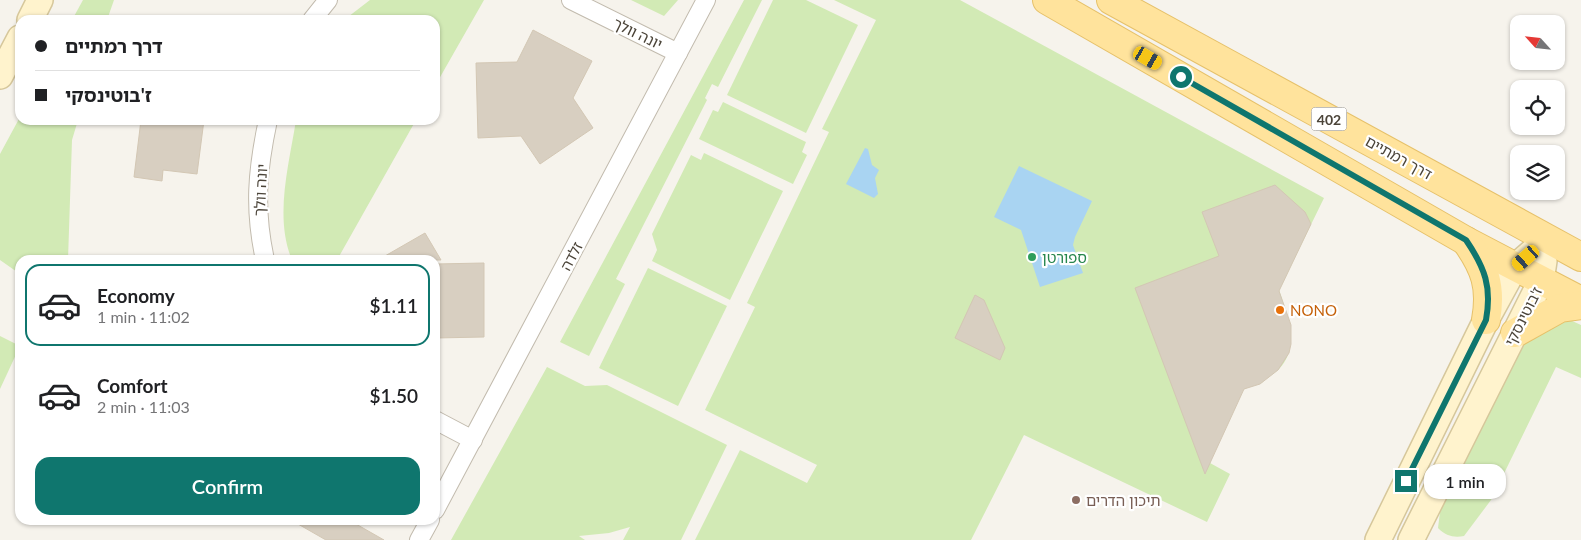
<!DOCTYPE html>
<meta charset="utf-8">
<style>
:root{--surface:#fff;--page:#f2f2f2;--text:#202124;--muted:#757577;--line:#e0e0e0;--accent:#0f766e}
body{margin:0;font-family:Lato,"Noto Sans Hebrew",sans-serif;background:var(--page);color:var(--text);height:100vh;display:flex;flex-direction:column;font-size:19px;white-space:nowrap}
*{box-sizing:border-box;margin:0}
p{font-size:16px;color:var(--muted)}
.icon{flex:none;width:28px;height:28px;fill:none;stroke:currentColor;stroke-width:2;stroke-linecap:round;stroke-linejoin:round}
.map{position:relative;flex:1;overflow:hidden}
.details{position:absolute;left:15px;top:255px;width:425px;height:270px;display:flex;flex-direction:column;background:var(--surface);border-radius:15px;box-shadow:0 1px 4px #0004}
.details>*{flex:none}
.guide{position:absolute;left:15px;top:15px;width:425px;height:110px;border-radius:15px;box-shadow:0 1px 4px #0004;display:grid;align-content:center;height:110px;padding:0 20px;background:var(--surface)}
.needle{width:32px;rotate:297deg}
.tools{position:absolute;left:1510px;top:15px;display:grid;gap:10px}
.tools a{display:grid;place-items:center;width:55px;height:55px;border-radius:10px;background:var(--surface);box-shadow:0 1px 4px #0004;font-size:25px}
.end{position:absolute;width:22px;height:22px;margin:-11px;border:6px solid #0f766e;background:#fff;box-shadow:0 0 0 2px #fff}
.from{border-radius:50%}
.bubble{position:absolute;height:35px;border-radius:15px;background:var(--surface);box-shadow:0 1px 4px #0004;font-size:16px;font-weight:600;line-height:35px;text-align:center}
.car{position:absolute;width:15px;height:30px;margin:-15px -8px;border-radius:6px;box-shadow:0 0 4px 1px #0007;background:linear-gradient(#f5c518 24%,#345 0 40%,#f5c518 0 76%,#345 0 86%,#f5c518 0)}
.guide b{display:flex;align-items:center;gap:18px;height:48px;font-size:19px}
.guide b+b{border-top:1px solid var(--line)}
.guide i{width:12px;height:12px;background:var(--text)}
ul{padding:9px 0 0;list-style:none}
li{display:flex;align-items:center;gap:15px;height:82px;margin:0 10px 8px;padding:0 10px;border:2px solid transparent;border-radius:15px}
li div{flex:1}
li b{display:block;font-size:19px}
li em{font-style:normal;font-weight:600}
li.current{border-color:var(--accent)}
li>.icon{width:45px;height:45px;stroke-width:1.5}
.button{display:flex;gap:10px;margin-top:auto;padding:10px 20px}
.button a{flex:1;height:58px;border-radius:15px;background:var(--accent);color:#fff;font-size:20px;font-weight:600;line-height:58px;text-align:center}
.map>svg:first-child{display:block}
.green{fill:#d2eab5}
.water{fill:#a9d4f2}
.building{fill:#d8cfc1;stroke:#d3c7b4}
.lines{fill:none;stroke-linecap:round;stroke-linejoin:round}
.street-casing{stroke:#c2bbae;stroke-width:20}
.secondary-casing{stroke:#d6c79b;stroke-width:28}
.primary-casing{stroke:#e6c16a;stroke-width:30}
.street{stroke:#fff;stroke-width:18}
.secondary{stroke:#fff3cd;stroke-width:25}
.primary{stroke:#ffe39c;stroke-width:28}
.route{stroke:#0f766e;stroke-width:6}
.leisure-dot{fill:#2e9e5b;stroke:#fff;stroke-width:2}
.food-dot{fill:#e8710a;stroke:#fff;stroke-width:2}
.education-dot{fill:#8d6e63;stroke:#fff;stroke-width:2}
.labels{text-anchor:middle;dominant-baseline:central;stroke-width:4.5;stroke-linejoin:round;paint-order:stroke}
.shield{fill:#fff;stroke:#817c74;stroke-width:1}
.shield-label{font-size:14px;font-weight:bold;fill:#4b4439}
.street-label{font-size:15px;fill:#4b4439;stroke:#fff}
.leisure-label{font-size:15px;fill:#27864d;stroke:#fff;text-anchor:start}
.food-label{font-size:15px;fill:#c56008;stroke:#fff;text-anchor:start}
.education-label{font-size:15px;fill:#785e54;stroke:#fff;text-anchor:start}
</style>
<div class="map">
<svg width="1581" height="540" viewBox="0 0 1581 540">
<rect width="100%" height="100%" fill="#f6f3ec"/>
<g class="green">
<path d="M83,0h31l-7,20h-35z"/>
<path d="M370,0h114l-49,86v-66h-91z"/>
<path d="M631,0h47l-14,16z"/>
<path d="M744,0h18l-44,87 -6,-3 -7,14 2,2 -91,179 9,5 -36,72 -29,-14z"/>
<path d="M773,0h33l52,25 -52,108 -79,-38z"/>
<path d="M834,0h126l364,198 -45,92c8,24 21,58 0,79 -5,4 -12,7 -17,10l1,3 -30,11 -23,70 20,11 -23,48 -183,-87 -53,105h-276l45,-90 67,33 10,-18 -112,-55 50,-103 -8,-4 82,-171 -7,-3 54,-109z"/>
<path d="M723,102l83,40 -4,10 5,3 -14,29 -94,-45 14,-29 5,2z"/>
<path d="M20,117v3h58l-6,20 -4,120h-48v14l-20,-14v-106z"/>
<path d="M296,120h120l-79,140h-45c-18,-43 -3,-95 4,-140z"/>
<path d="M704,153l79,38 -53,109 -78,-39 5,-11 -5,-16 39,-79 10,5z"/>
<path d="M648,268l79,38 -49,100 -79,-38z"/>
<path d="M1570,320l11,5v53l-25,-11 -65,133 -27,36c-10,2 -18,0 -26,-8l3,-24 84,-163 33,-20z"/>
<path d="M0,336l20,10 -20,43z"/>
<path d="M547,367l38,19 22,-1 120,60 -46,95h-58l7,-13 -21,6 -30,3 6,4h-134z"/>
</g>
<g class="water">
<path d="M865,148l3,1 4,16 7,5 -4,8 3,16 -4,4 -28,-14z"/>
<path d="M1019,166l73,35 -17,36 -2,8 10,28 -43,14 -19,-57 -27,-13z"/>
</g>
<g class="building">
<path d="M533,30l59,31 -19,37 20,30 -53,36 -19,-28 -43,2 -2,-75 41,-1z"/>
<path d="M141,120h63l-7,54 -34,-4 -1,11 -28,-4z"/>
<path d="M1275,185l30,27 6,12 -32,67 12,34v19l-2,9 -11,17 -18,14 -16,5 -39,85 -70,-186 84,-32 -17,-44z"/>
<path d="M425,233l16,27h-63z"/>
<path d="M484,263v74l-49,1v-74z"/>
<path d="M975,295l9,5 21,48 -5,12 -45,-22z"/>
<path d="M291,520h58l35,20h-58z"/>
</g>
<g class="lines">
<g class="street-casing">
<g id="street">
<path d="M571,0l107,53"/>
<path d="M312,20l16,-20"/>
<path d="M265,260c-11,-51 -8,-89 3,-140"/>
<path d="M435,420l38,20"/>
<path d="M435,510l271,-510"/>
<path d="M419,540l11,-20"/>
</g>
</g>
<g class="secondary-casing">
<g id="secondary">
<path d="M30,20l10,-20"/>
<path d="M0,76l20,-38"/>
<path d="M1378,540l108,-220 29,-53 32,-28"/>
<path d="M1411,540l130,-259 3,-20"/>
</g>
</g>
<g class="primary-casing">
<g id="primary">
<path d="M1047,0l419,241 115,60"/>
<path d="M1111,0l470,257"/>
<path d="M1466,241c19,27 26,46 20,79"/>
<path d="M1515,333l45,-25 21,-3"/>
</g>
</g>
<use href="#street" class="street"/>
<use href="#secondary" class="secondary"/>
<use href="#primary" class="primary"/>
</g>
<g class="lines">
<path class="route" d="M1181,77l285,163c19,28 26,47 20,80l-80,161"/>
</g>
<circle class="leisure-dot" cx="1032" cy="257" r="5"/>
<circle class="food-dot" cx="1280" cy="310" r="5"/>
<circle class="education-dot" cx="1076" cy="500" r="5"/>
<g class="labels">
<rect class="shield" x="1311.5" y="107.5" width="35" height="23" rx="4"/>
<g class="shield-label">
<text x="1329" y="119">402</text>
</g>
<g class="street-label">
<text transform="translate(638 33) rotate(26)">יונה וולך</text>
<text transform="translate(1399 157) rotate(29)">דרך רמתיים</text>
<text transform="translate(260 190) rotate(-87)">יונה וולך</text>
<text transform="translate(571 256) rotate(-62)">זלדה</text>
<text transform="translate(1523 316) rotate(-63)">ז'בוטינסקי</text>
</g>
<g class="leisure-label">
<text x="1042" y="257">ספורטן</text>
</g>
<g class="food-label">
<text x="1290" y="310">NONO</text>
</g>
<g class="education-label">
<text x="1086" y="500">תיכון הדרים</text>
</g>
</g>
</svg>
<div class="tools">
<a><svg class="needle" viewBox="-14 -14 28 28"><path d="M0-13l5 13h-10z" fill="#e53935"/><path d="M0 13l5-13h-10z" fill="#757577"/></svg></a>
<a><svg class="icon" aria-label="locate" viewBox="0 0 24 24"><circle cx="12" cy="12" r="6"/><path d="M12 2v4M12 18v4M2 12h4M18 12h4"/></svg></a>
<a><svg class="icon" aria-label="layers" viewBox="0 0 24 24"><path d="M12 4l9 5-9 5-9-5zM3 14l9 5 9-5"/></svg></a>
</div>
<i class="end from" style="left:1181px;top:77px"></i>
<i class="end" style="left:1406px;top:481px"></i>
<div class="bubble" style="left:1424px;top:464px;width:82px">1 min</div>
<i class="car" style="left:1148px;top:58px;rotate:120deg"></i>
<i class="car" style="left:1526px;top:258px;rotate:229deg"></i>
<div class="guide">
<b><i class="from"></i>דרך רמתיים</b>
<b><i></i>ז'בוטינסקי</b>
</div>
<section class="details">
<ul>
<li class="current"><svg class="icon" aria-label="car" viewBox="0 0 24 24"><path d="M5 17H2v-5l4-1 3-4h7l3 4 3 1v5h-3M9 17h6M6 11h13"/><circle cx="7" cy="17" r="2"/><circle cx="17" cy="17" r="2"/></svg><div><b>Economy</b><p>1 min · 11:02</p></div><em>$1.11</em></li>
<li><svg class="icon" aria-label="car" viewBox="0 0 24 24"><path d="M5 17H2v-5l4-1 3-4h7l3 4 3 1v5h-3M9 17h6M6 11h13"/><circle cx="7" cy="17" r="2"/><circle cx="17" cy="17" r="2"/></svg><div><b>Comfort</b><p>2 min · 11:03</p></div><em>$1.50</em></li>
</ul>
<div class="button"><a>Confirm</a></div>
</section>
</div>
